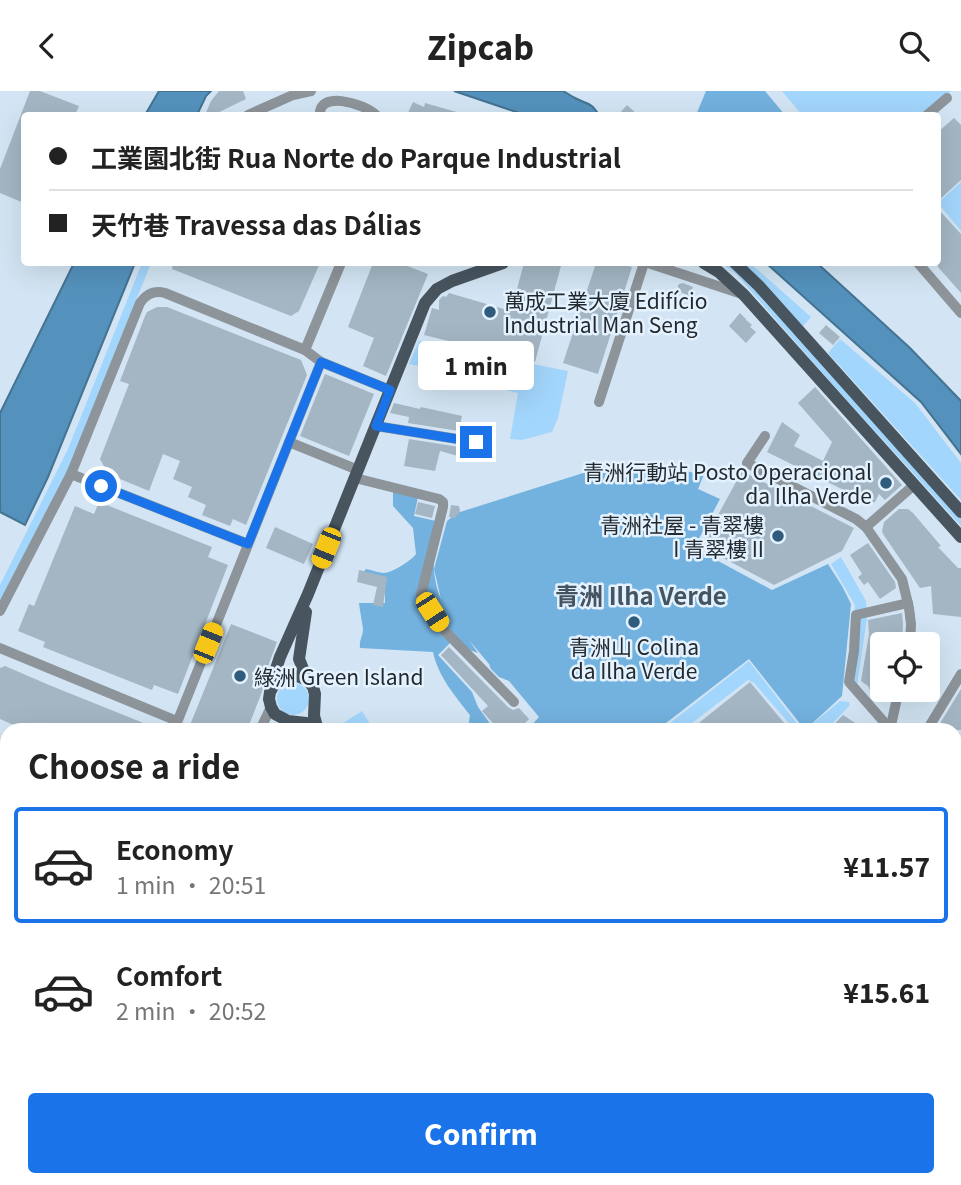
<!DOCTYPE html>
<meta charset="utf-8">
<style>
:root{--surface:#fff;--page:#f6f6f6;--text:#222;--muted:#767676;--line:#e0e0e0;--accent:#1a73e8}
body{margin:0;font-family:Georgia,"Noto Sans SC",serif;background:var(--page);color:var(--text);height:100vh;display:flex;flex-direction:column;font-size:26px;white-space:nowrap}
*{box-sizing:border-box;margin:0}
p{font-size:23px;color:var(--muted)}
.icon{flex:none;width:38px;height:38px;fill:none;stroke:currentColor;stroke-width:2;stroke-linecap:round;stroke-linejoin:round}
.map{position:relative;flex:1;overflow:hidden}
.sheet{position:absolute;left:0px;top:632px;width:962px;height:464px;display:flex;flex-direction:column;background:var(--surface);border-radius:21px 21px 0 0;box-shadow:0 7px 28px #0002}
.sheet>*{flex:none}
.guide{position:absolute;left:21px;top:21px;width:920px;height:154px;border-radius:7px;box-shadow:0 7px 28px #0002;display:grid;align-content:center;height:154px;padding:0 28px;background:var(--surface)}
.buttons{position:absolute;left:870px;top:541px;display:grid;gap:14px}
.buttons a{display:grid;place-items:center;width:70px;height:70px;border-radius:7px;background:var(--surface);box-shadow:0 7px 28px #0002;font-size:35px}
.end{position:absolute;width:32px;height:32px;margin:-16px;border:9px solid #1a73e8;background:#fff;box-shadow:0 0 0 4px #fff}
.from{border-radius:50%}
.bubble{position:absolute;height:49px;border-radius:7px;background:var(--surface);box-shadow:0 7px 28px #0002;font-size:23px;font-weight:800;line-height:49px;text-align:center}
.car{position:absolute;width:21px;height:42px;margin:-21px -10px;border-radius:9px;box-shadow:0 0 5px 2px #0007;background:linear-gradient(#f5c518 24%,#345 0 40%,#f5c518 0 76%,#345 0 86%,#f5c518 0)}
.guide b{display:flex;align-items:center;gap:24px;height:66px;font-size:26px}
.guide b+b{border-top:2px solid var(--line)}
.guide i{width:18px;height:18px;background:var(--text)}
ul{padding:0;list-style:none}
li{display:flex;align-items:center;gap:21px;height:116px;margin:0 14px 10px;padding:0 14px;border:4px solid transparent;border-radius:7px}
li div{flex:1}
li b{display:block;font-size:26px}
li em{font-style:normal;font-weight:800}
li.on{border-color:var(--accent)}
li>.icon{width:63px;height:63px;stroke-width:1.5}
h2{padding:0 28px;font-size:32px;line-height:84px}
.cta{display:flex;gap:14px;margin-top:auto;padding:14px 28px}
.cta a{flex:1;height:80px;border-radius:7px;background:var(--accent);color:#fff;font-size:28px;font-weight:800;line-height:80px;text-align:center}
header{display:flex;justify-content:space-between;align-items:center;height:91px;padding:0 28px;background:var(--surface);font-size:32px;font-weight:800}
.map>svg:first-child{display:block}
.green{fill:#a3d6fc}
.forest{fill:#73b1de}
.water{fill:#5492bd;stroke:#457392;stroke-width:2}
.building{fill:#a4b6c4}
.lines{fill:none;stroke-linecap:round;stroke-linejoin:round}
.minor{stroke:#8d949a;stroke-width:10}
.major{stroke:#48555f;stroke-width:12}
.route{stroke:#1a73e8;stroke-width:9}
.poi-dot{fill:#2f5c7c;stroke:#e3f2fe;stroke-width:2.5}
.labels{text-anchor:middle;dominant-baseline:central;stroke-width:5;stroke-linejoin:round;paint-order:stroke}
.poi-label{font-size:21px;fill:#232a2f;stroke:#e3f2fe;text-anchor:start}
.quarter-label{font-size:24px;font-weight:bold;fill:#445460;stroke:#e3f2fe}
</style>
<header><svg class="icon" aria-label="back" viewBox="0 0 24 24"><path d="M15 5l-7 7 7 7"/></svg>Zipcab<svg class="icon" aria-label="search" viewBox="0 0 24 24"><circle cx="10" cy="10" r="6"/><path d="M15 15l6 6"/></svg></header>
<div class="map">
<svg width="961" height="1094" viewBox="0 0 961 1094">
<rect width="100%" height="100%" fill="#d3e5f4"/>
<g class="green">
<path d="M782,0h169l-28,24h-121z"/>
<path d="M961,91v49l-23,-28z"/>
<path d="M142,172h9l-84,210 -67,130v-18l68,-136z"/>
<path d="M721,172h7l13,11 220,244v8l-126,-139 -99,-113z"/>
<path d="M743,172h7l61,54 -8,9z"/>
<path d="M840,248l75,64 46,60v37l-133,-147z"/>
<path d="M419,250l149,30 -10,47 -6,14 -30,8 -12,-1 8,-46 -21,-5v-6l-88,-18z"/>
<path d="M841,466l25,44 1,17 -10,68 -11,-1 9,-80 -24,-41z"/>
<path d="M749,570l53,69h-7l-41,-47 -6,-3 -65,50h-22z"/>
<circle cx="293" cy="608" r="16"/>
<path d="M840,610l9,1 1,3 -24,25h-21z"/>
<path d="M362,620l11,18 -39,1v-1z"/>
</g>
<g class="forest">
<path d="M706,0h59l20,24h-89z"/>
<path d="M618,371l86,12 -6,15 22,10 -26,49 78,42 56,-26 14,22 9,18 -9,92 -37,34 -56,-71 -92,71h-130l12,-13 -30,-36 -10,-4 -8,-8 -2,-5 -20,-24 9,13 -28,-10 -12,12 34,37 6,15 13,18 -4,5h-18l-1,-2 2,-13c-15,-19 -32,-39 -37,-63l-73,-4c-1,-9 3,-11 3,-19 -1,-8 -3,-17 -4,-26h26v-9l-5,-8 -19,-11 5,-6c6,1 13,4 18,4 8,0 28,-13 32,-19l-3,-26 -20,-22v-15l25,6 -4,19 22,5c-2,28 -6,53 5,78l-7,-30 13,-48 10,-8z"/>
</g>
<g class="water">
<path d="M159,0h52l-5,5 -9,19h-52z"/>
<path d="M454,0h109c4,2 8,5 12,7 13,7 15,3 24,17h-74z"/>
<path d="M74,172h61l-87,214 -23,48 -25,-13v-99z"/>
<path d="M766,172h51l93,85 51,53v53l-40,-52z"/>
<path d="M0,788l7,3v278l-7,-1z"/>
<path d="M688,1089l4,1 1,-2 176,1 -3,5h-805l-12,-5z"/>
</g>
<g class="building">
<path d="M30,0h10l39,15 -4,9h-51v88l-24,-10v-24z"/>
<path d="M219,0h24l3,8 -33,16h-8l6,-14z"/>
<path d="M413,11l11,5 1,-4 35,10v2h-53z"/>
<path d="M627,14l11,10h-20z"/>
<path d="M954,27l7,7v55l-23,21v-69z"/>
<path d="M938,118l23,25v59l-23,-26z"/>
<path d="M173,172h147l-21,48 -8,5 -119,-47z"/>
<path d="M373,172h27l28,11 -42,102 -23,-10 11,-28 -26,-11z"/>
<path d="M524,172l16,2v-2h10l11,3 -26,96 -111,-27 8,-27 7,2v-10l4,-4 3,1 3,-4 62,18z"/>
<path d="M596,172h21l15,4 -34,107 -35,-11z"/>
<path d="M683,192l10,4 -4,9 -13,-6 3,-6z"/>
<path d="M157,216h10l134,53 6,15 -61,150 -13,-6 -3,7 -28,-11 4,-10 -18,-8 4,-10 -19,-8 7,-18 -17,-7 -14,37 -41,-17 -8,-15 29,-75 -9,-3 25,-65 2,-4z"/>
<path d="M740,222l6,6v1l6,5 -2,2 6,5 -10,11 -17,-17z"/>
<path d="M826,234l14,12 -7,8 -14,-12z"/>
<path d="M325,283l49,20 -25,62 -49,-20z"/>
<path d="M815,296l87,98 -17,15 -6,-6 -4,8 -5,1 -103,-51 15,-30 18,13 -6,11 29,15 9,-19 -34,-39z"/>
<path d="M394,312l26,6 1,-2 41,9 -3,15 -51,-8 1,-6 -19,-4z"/>
<path d="M409,348l50,8 -1,9 -18,-5 -5,20 -31,-5z"/>
<path d="M742,380l112,57 -12,23 -68,34 -73,-39z"/>
<path d="M99,411l113,45 -4,10 20,8 -50,129 -24,-9 -2,5 -99,-39 -10,-4 2,-5 -27,-11 11,-27 5,2 41,-100 19,8z"/>
<path d="M418,411l17,4 -3,12 -17,-4z"/>
<path d="M451,414l8,1 1,5 -5,7 -6,-1z"/>
<path d="M899,418h9l5,4 28,33 -3,1 20,21h3v49l-28,-3 -2,-28 -11,2 -37,-54 -1,-3 2,-9z"/>
<path d="M275,436l38,17 -9,20 -38,-16z"/>
<path d="M868,452l27,39 1,6 -16,11 -12,-17 -4,3 -6,-8 4,-3 -12,-19z"/>
<path d="M359,479l28,7 -4,30 -10,-2 4,-18 -20,-5z"/>
<path d="M902,522l1,11 -1,20h-20v45h9l-3,11 -15,-4 -5,-10 -7,-5 8,-47 -1,-14z"/>
<path d="M231,533l46,18 -10,27 -2,13 -5,15 -13,33h-59z"/>
<path d="M449,556l59,60 5,3 6,-2 10,11 -11,11h-19l-17,-19 6,-5 -47,-51z"/>
<path d="M5,575l44,19 112,45h-136l-25,-11v-51z"/>
<path d="M750,591l35,42 -7,6h-38l-5,-7 -9,7h-36z"/>
<path d="M961,598v41h-25z"/>
<path d="M843,624l23,15h-37z"/>
</g>
<g class="lines">
<g class="minor">
<path d="M248,24l45,-20 18,-4"/>
<path d="M320,24c-2,-24 42,-13 56,0"/>
<path d="M927,24l20,-17"/>
<path d="M648,172l94,31"/>
<path d="M918,172l43,50"/>
<path d="M305,259l36,-87"/>
<path d="M599,311l45,-139"/>
<path d="M376,335l100,16"/>
<path d="M765,345l-18,27 109,56 10,8 36,52 7,29 2,16 -1,20"/>
<path d="M289,351l69,28"/>
<path d="M71,383l177,70"/>
<path d="M355,387l84,21 4,3v5l-22,88 22,34 71,73"/>
<path d="M866,436l48,-42"/>
<path d="M0,520l71,-137 69,-171c6,-9 14,-13 25,-10l140,57 16,12 69,28"/>
<path d="M0,557l177,73"/>
<path d="M174,639l147,-368"/>
<path d="M260,639l11,-23"/>
<path d="M890,639l9,-41"/>
<path d="M891,639l-42,-48 5,-31 2,-36 52,-12"/>
<path d="M927,639l34,-56"/>
<path d="M956,682l5,-9"/>
<path d="M956,749l5,4"/>
<path d="M0,759l3,-7 4,-3"/>
<path d="M0,764l3,6 4,4"/>
<path d="M0,1089h9l10,5"/>
</g>
<g class="major">
<path d="M704,172l15,9 25,23 217,242"/>
<path d="M735,172l24,23 202,226"/>
<path d="M306,521l-7,47 9,22 5,6 2,7 -1,22 4,14"/>
<path d="M274,594c10,-11 21,-12 34,-4"/>
<path d="M316,639l-10,-7 -18,-2 -13,-7 -4,-7 -2,-8 1,-7 4,-7 1,-13 5,-15 28,-63 117,-291 12,-14 15,-8 51,-18"/>
<path d="M956,912l5,6"/>
<path d="M956,965l5,-13"/>
<path d="M956,987l5,-7"/>
<path d="M956,1009l5,-11"/>
<path d="M956,1034l5,-12"/>
<path d="M956,1059l5,-11"/>
<path d="M903,1094l3,-6"/>
<path d="M915,1094l3,-6"/>
<path d="M927,1094l3,-6"/>
<path d="M939,1094l3,-6"/>
</g>
</g>
<g class="lines">
<path class="route" d="M101,395l147,58 73,-182 69,28 -14,36 100,16"/>
</g>
<g class="poi-dot">
<circle cx="490" cy="221" r="7"/>
<circle cx="886" cy="392" r="7"/>
<circle cx="778" cy="445" r="7"/>
<circle cx="634" cy="531" r="7"/>
<circle cx="240" cy="585" r="7"/>
</g>
<g class="labels">
<g class="poi-label">
<text x="504" y="209">萬成工業大廈 Edifício<tspan x="504" dy="24">Industrial Man Seng</tspan></text>
<text x="872" y="380" text-anchor="end">青洲行動站 Posto Operacional<tspan x="872" dy="24">da Ilha Verde</tspan></text>
<text x="764" y="433" text-anchor="end">青洲社屋 - 青翠樓<tspan x="764" dy="24">I 青翠樓 II</tspan></text>
<text x="634" y="555" text-anchor="middle">青洲山 Colina<tspan x="634" dy="24">da Ilha Verde</tspan></text>
<text x="254" y="585">綠洲 Green Island</text>
</g>
<g class="quarter-label">
<text x="641" y="503">青洲 Ilha Verde</text>
</g>
</g>
</svg>
<div class="buttons">
<a><svg class="icon" aria-label="locate" viewBox="0 0 24 24"><circle cx="12" cy="12" r="6"/><path d="M12 2v4M12 18v4M2 12h4M18 12h4"/></svg></a>
</div>
<i class="end from" style="left:101px;top:395px"></i>
<i class="end" style="left:476px;top:351px"></i>
<div class="bubble" style="left:418px;top:250px;width:116px">1 min</div>
<i class="car" style="left:326px;top:457px;rotate:202deg"></i>
<i class="car" style="left:432px;top:521px;rotate:147deg"></i>
<i class="car" style="left:208px;top:552px;rotate:22deg"></i>
<div class="guide">
<b><i class="from"></i>工業園北街 Rua Norte do Parque Industrial</b>
<b><i></i>天竹巷 Travessa das Dálias</b>
</div>
<section class="sheet">
<h2>Choose a ride</h2>
<ul>
<li class="on"><svg class="icon" aria-label="car" viewBox="0 0 24 24"><path d="M5 17H2v-5l4-1 3-4h7l3 4 3 1v5h-3M9 17h6M6 11h13"/><circle cx="7" cy="17" r="2"/><circle cx="17" cy="17" r="2"/></svg><div><b>Economy</b><p>1 min · 20:51</p></div><em>¥11.57</em></li>
<li><svg class="icon" aria-label="car" viewBox="0 0 24 24"><path d="M5 17H2v-5l4-1 3-4h7l3 4 3 1v5h-3M9 17h6M6 11h13"/><circle cx="7" cy="17" r="2"/><circle cx="17" cy="17" r="2"/></svg><div><b>Comfort</b><p>2 min · 20:52</p></div><em>¥15.61</em></li>
</ul>
<div class="cta"><a>Confirm</a></div>
</section>
</div>
